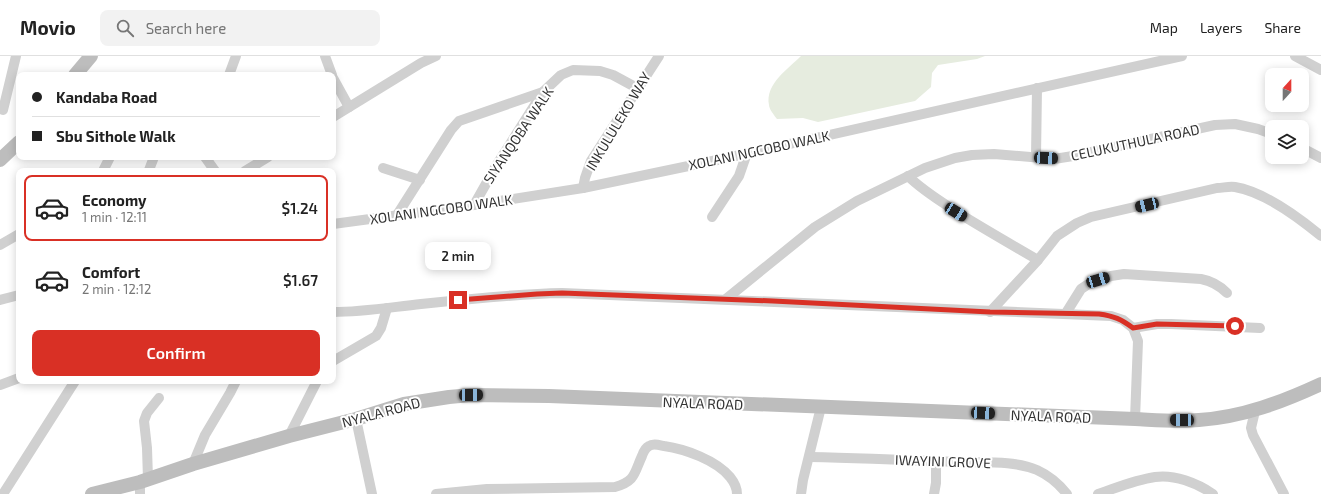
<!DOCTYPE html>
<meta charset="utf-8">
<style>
:root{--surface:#fff;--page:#f2f2f2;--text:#222;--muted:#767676;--line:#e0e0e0;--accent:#d93025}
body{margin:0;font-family:"Exo 2",sans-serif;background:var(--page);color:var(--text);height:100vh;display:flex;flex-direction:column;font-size:15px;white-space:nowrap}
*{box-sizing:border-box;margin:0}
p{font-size:13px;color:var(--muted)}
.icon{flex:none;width:22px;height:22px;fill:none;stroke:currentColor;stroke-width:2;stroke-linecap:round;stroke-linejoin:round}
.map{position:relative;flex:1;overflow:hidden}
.panel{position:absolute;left:16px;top:112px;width:320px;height:216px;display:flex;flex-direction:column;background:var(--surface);border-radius:8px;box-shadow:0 2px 10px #0003}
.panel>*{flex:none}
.banner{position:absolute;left:16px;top:16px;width:320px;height:88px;border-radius:8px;box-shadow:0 2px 10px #0003;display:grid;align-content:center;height:88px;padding:0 16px;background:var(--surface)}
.needle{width:26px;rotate:21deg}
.tools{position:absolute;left:1265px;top:12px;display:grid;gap:8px}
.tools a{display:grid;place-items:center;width:44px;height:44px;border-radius:8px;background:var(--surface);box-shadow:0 2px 10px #0003;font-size:20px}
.end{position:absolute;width:18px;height:18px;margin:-9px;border:5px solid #d93025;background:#fff;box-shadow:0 0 0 2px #fff}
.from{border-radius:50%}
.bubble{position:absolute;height:28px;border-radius:8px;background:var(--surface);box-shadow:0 2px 10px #0003;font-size:13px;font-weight:600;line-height:28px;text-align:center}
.car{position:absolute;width:12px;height:24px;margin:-12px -6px;border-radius:5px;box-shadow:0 0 3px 1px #0007;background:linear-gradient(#222 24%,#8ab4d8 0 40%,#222 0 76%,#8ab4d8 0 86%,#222 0)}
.banner b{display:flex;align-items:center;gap:14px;height:38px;font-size:15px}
.banner b+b{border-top:1px solid var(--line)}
.banner i{width:10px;height:10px;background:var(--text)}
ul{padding:7px 0 0;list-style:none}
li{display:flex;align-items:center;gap:12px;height:66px;margin:0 8px 6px;padding:0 8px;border:2px solid transparent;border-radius:8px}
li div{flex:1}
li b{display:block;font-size:15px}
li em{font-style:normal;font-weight:600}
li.active{border-color:var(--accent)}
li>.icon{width:36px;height:36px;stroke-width:1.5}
.action{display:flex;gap:8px;margin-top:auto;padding:8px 16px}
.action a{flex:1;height:46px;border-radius:8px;background:var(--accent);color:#fff;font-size:16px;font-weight:600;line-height:46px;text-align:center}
header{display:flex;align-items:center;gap:24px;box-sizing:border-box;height:56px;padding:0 20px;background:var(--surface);border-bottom:1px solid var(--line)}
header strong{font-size:19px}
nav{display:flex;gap:22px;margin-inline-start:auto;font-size:14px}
.search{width:280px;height:36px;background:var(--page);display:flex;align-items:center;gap:10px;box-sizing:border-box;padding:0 14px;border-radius:8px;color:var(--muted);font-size:15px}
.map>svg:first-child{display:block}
.green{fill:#e6ecdf}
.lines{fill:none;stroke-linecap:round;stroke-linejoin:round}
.street{stroke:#d0d0d0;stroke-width:10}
.secondary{stroke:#bdbdbd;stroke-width:14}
.route{stroke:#d93025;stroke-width:5}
.labels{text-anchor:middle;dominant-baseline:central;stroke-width:4;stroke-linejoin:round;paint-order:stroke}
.street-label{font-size:14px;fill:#333;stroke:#fff}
</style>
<header>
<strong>Movio</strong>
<div class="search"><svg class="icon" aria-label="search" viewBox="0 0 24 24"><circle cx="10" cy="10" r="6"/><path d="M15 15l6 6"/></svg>Search here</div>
<nav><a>Map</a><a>Layers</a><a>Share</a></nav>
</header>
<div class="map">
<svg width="1321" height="438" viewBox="0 0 1321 438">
<rect width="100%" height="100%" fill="#fff"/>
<path class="green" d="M801,0h184l-8,3 -39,6 -6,8 -1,14 -16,14 -97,21 -15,-4 -26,1c-3,-4 -8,-10 -8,-14 -4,-21 19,-36 32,-49z"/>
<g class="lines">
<g class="street">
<path d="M325,0l7,19"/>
<path d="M1295,0l26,14"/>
<path d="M229,19l7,-19"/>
<path d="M333,22l16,29"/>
<path d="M3,54l13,-54"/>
<path d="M333,61l88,-54 15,-7"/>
<path d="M1302,92l19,10"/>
<path d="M205,101l10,14"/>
<path d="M1036,101l1,-69"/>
<path d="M383,112l37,12"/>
<path d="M149,114l5,-13"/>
<path d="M103,115l7,-14"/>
<path d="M245,115l23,-14"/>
<path d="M908,120c15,15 34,26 52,38 26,16 52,31 78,46"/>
<path d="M583,132l2,-10 6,-17 68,-105"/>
<path d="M474,149l22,-39 47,-74 18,-17 12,-5 27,1 13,4 24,13"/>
<path d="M397,159l54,-85 8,-9 84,-29"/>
<path d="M712,161l27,-41 8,-23"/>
<path d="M333,168l141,-19 109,-17 139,-29 460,-103"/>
<path d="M0,189l19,-11"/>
<path d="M726,243l89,-72 42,-26 68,-33 30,-10 17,-3 22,-1 60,5 19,-3 142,-31 20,-1 23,5 14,5"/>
<path d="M0,244l19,-5"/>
<path d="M333,256c30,0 59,-5 88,-8 47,-5 94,-10 141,-11l549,23 12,4 10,8 5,13 -3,78"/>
<path d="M990,256l48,-52 19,-24 20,-13 14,-6 126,-29c6,0 12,-2 18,-1 30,5 63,30 86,49"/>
<path d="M1066,257l15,-24 6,-4 24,-9 13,-2 77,5c11,2 18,6 26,14"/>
<path d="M1133,272l24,-4h14l89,4"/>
<path d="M333,305l43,-25 5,-8 6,-20"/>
<path d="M0,329l19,-7"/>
<path d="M1255,355l-4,17 2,7 31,59"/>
<path d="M356,363l16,75"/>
<path d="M289,380l28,-55"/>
<path d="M810,401c49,1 99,3 148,5 25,1 55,-2 79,8 11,5 22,14 30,24"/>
<path d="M193,408l12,-29 25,-42 6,-12"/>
<path d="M148,423l-1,-31 -3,-27 3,-8 12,-15"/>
<path d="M140,426v12"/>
<path d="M3,438l72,-113"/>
<path d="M436,438l51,-5 128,-2c21,-6 19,-14 27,-31 1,-3 3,-8 7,-10 4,-3 10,-1 15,0 21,3 52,14 66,31 4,5 7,11 7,17"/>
<path d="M801,438l2,-14 18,-73"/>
<path d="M934,438l2,-11v-22"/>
<path d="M1098,438c18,-6 37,-14 57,-17 19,-3 42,6 58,17"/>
</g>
<g class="secondary">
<path d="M75,19l16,-19"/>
<path d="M0,104l19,-18"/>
<path d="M92,438l48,-12 53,-18 96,-28 67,-17 48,-15 45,-7 22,-2 78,1 586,23c21,1 43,3 64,1 44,-3 83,-18 122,-36"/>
</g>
</g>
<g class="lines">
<path class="route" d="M458,244l79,-6 25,-1 211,8 217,11 109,2c15,2 22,5 34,14l24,-4 78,2"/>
</g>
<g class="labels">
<g class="street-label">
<text transform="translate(618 65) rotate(-59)">INKULULEKO WAY</text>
<text transform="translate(518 79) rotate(-56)">SIYANQOBA WALK</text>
<text transform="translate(1135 86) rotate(-12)">CELUKUTHULA ROAD</text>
<text transform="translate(759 94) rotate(-12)">XOLANI NGCOBO WALK</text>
<text transform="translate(441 153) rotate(-8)">XOLANI NGCOBO WALK</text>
<text transform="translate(703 347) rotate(2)">NYALA ROAD</text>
<text transform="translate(381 356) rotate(-15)">NYALA ROAD</text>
<text transform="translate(1051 360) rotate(2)">NYALA ROAD</text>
<text transform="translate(943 405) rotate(2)">IWAYINI GROVE</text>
</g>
</g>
</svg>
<div class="tools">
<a><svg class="needle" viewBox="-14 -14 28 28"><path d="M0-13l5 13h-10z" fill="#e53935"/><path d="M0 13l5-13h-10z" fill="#767676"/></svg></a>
<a><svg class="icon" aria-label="layers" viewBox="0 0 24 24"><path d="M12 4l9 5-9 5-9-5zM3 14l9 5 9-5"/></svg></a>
</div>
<i class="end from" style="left:1235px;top:270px"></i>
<i class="end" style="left:458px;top:244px"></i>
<div class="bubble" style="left:425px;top:186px;width:66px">2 min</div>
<i class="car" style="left:1046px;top:102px;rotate:93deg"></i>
<i class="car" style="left:1147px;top:149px;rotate:257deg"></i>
<i class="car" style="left:956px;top:156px;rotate:122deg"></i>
<i class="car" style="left:1098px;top:224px;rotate:73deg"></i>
<i class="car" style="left:471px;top:339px;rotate:89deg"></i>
<i class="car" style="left:983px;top:357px;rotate:93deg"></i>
<i class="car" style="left:1182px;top:364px;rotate:271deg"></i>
<div class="banner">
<b><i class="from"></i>Kandaba Road</b>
<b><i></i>Sbu Sithole Walk</b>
</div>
<section class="panel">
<ul>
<li class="active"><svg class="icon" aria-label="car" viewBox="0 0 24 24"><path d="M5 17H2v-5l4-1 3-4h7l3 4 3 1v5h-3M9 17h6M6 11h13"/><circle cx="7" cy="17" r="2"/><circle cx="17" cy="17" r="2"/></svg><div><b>Economy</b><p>1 min · 12:11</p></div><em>$1.24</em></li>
<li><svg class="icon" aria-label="car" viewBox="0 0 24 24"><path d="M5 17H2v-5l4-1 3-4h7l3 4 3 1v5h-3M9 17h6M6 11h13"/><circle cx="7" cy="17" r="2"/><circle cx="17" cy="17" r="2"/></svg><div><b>Comfort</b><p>2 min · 12:12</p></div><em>$1.67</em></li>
</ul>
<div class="action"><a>Confirm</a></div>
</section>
</div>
